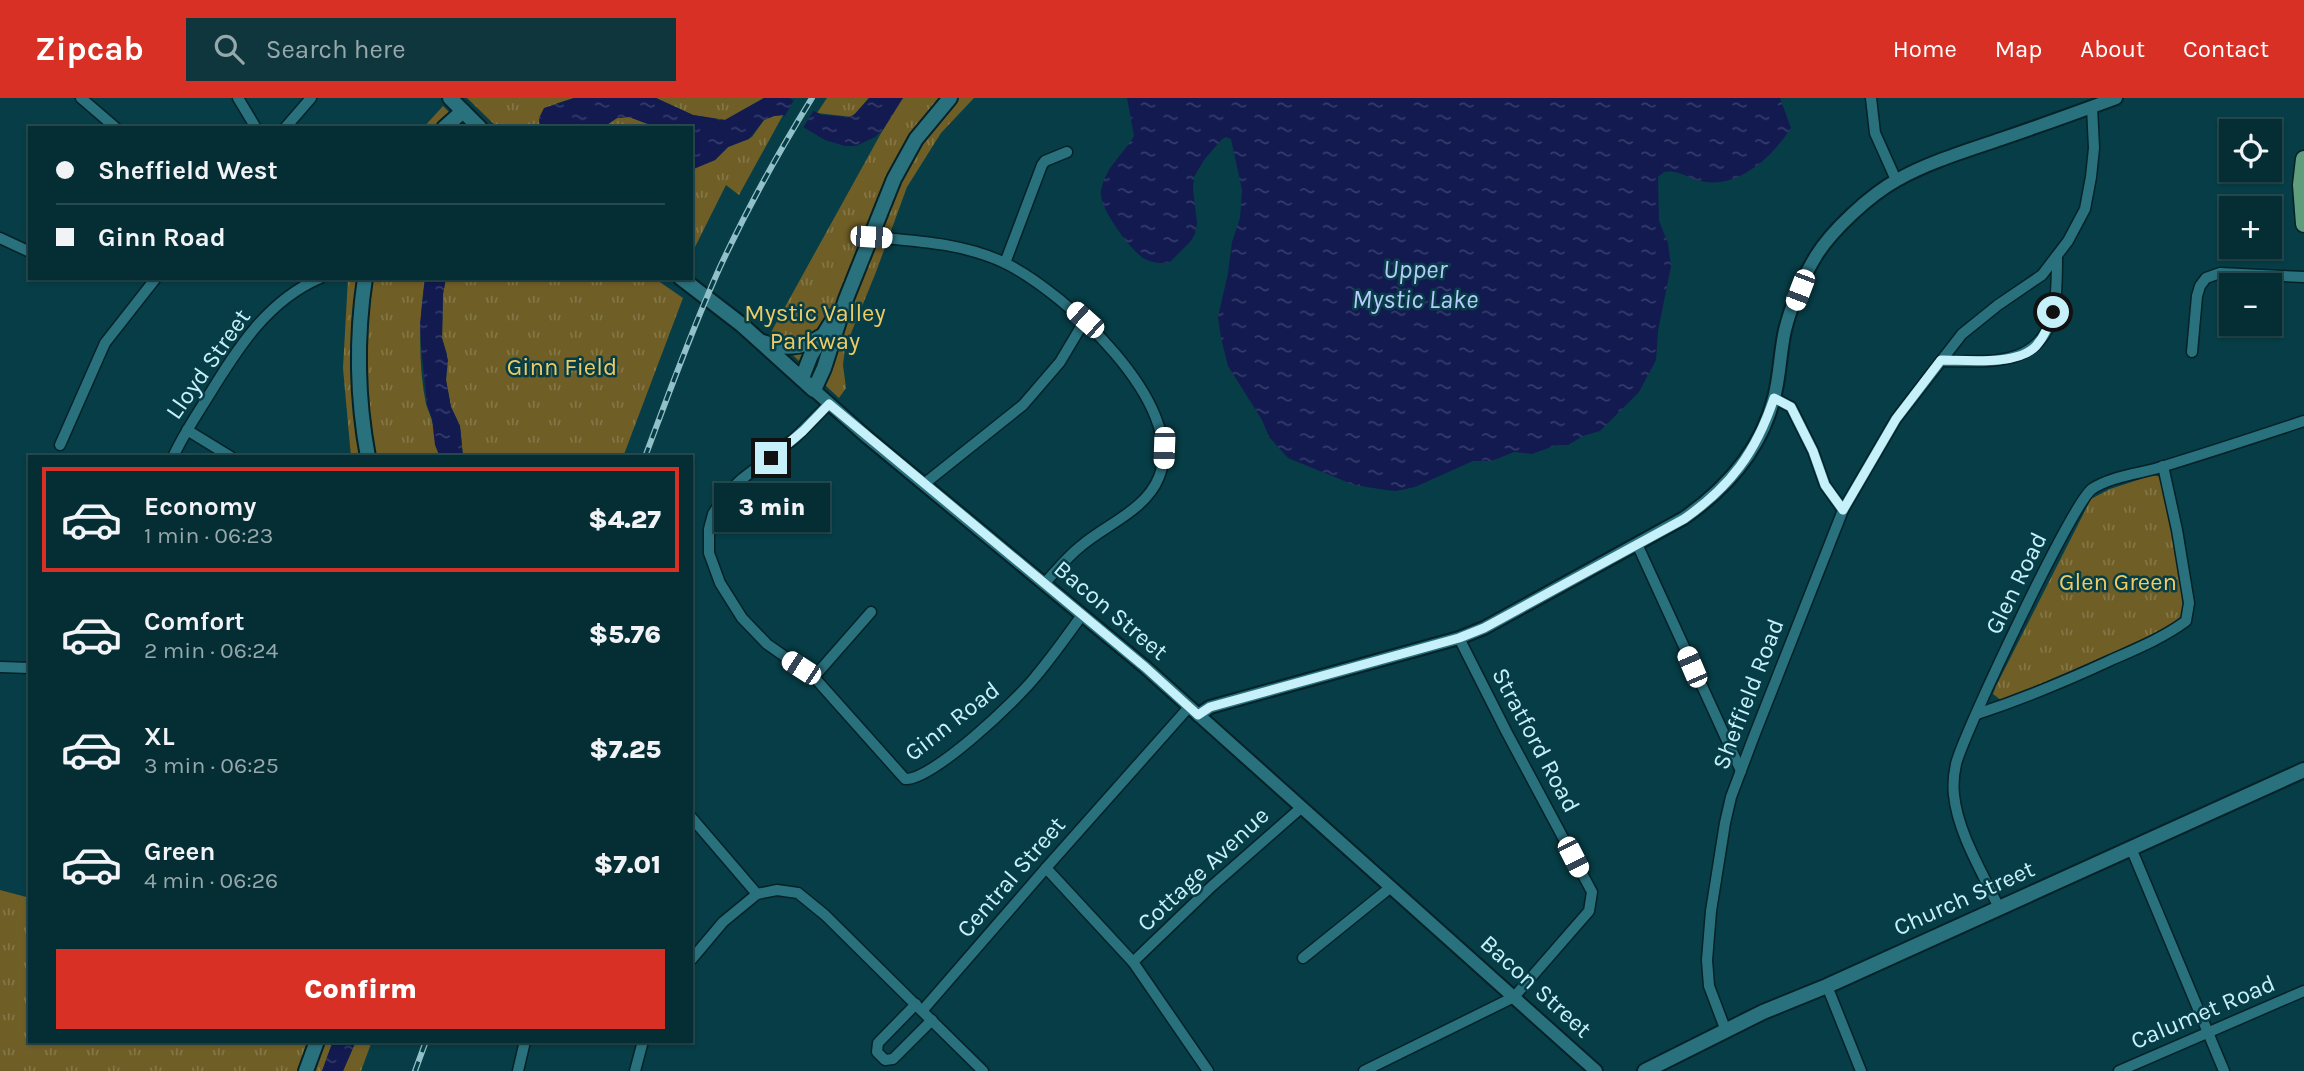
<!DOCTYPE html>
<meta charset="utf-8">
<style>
:root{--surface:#052e34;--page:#0e363c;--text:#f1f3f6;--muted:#97a8ac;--line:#264a4f;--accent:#d93025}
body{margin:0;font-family:Karla,sans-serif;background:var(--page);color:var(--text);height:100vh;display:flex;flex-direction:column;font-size:26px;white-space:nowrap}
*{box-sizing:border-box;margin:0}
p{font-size:23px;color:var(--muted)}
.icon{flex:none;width:38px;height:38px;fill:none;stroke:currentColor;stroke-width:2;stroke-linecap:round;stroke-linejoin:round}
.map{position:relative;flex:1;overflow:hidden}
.panel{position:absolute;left:28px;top:357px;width:665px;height:588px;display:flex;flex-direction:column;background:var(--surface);border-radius:0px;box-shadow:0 2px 5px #0004,0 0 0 2px var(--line)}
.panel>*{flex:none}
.guide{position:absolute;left:28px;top:28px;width:665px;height:154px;border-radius:0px;box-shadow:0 2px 5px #0004,0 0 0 2px var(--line);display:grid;align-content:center;height:154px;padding:0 28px;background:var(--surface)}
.controls{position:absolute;left:2219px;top:21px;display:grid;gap:14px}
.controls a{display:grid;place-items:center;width:63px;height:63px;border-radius:0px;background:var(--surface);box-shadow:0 2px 5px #0004,0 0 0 2px var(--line);font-size:35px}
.end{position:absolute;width:32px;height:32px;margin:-16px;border:9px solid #c7f1fa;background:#111;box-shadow:0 0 0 4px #111}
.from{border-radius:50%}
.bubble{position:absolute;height:49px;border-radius:0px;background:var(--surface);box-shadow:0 2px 5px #0004,0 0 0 2px var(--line);font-size:23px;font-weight:800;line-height:49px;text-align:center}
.car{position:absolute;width:21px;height:42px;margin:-21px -10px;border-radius:9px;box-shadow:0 0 5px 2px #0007;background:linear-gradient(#fff 24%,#345 0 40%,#fff 0 76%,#345 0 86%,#fff 0)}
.guide b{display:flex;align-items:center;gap:24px;height:66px;font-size:26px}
.guide b+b{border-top:2px solid var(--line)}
.guide i{width:18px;height:18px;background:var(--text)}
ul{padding:12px 0 0;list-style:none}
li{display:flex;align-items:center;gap:21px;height:105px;margin:0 14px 10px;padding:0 14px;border:4px solid transparent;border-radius:0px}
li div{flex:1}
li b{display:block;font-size:26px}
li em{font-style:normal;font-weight:800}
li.current{border-color:var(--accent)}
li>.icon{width:63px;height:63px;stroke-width:1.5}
.primary-button{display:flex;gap:14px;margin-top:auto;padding:14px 28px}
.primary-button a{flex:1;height:80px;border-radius:0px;background:var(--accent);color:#fff;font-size:28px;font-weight:800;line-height:80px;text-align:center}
header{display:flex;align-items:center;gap:42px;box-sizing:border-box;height:98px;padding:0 35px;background:var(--accent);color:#fff}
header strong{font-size:33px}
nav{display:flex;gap:38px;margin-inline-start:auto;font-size:24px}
.search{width:490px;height:63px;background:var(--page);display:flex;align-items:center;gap:18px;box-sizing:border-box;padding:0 24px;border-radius:0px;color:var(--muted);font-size:26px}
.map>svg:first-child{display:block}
.park{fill:url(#park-tufts)}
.water{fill:url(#water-ripples)}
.pier{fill:#073d46}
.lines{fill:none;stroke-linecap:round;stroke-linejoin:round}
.minor-casing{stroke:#042227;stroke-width:13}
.tertiary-casing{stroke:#042227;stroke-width:16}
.secondary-casing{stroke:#042227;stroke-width:18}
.trunk-casing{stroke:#042227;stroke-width:19}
.minor{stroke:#2a717e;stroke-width:10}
.tertiary{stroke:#2a717e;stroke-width:12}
.secondary{stroke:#2a717e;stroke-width:14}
.trunk{stroke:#5f9d7c;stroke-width:16}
.rail-casing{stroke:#92c0c9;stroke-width:6}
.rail{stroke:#073d46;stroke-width:3.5;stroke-dasharray:10;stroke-linecap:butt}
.route{stroke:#c7f1fa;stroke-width:9}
.labels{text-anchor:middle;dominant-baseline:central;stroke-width:5;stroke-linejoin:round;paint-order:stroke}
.park-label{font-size:24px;fill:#eecc65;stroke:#073d46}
.street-label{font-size:24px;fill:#c7f1fa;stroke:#073d46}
.water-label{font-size:26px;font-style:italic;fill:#b8c9fe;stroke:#073d46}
</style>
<header>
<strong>Zipcab</strong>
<div class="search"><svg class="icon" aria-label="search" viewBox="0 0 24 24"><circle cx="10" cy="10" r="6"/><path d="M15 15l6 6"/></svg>Search here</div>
<nav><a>Home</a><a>Map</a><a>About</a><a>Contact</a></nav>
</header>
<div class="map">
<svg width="2304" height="973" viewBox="0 0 2304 973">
<defs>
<pattern id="park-tufts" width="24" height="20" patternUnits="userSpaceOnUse" patternTransform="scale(1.75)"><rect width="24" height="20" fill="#705e27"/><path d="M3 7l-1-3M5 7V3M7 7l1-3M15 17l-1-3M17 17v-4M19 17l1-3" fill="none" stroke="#837647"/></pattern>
<pattern id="water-ripples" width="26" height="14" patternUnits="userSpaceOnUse" patternTransform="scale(1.75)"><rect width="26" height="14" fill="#121a50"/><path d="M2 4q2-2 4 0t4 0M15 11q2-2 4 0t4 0" fill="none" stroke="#333c6a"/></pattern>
</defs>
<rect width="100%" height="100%" fill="#073d46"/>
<g class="park">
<path d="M467,0h107l-19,6 -16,14 1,10h-42z"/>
<path d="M656,0h108l-39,22 -32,-5z"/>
<path d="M827,0h42l-17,19 -35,-4z"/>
<path d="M903,0h71l-33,35 -34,54 -31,85 -31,76 -2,17 3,23 -7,10 -69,-64 125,-226z"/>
<path d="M443,8l22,22h-42z"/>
<path d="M783,17l-44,80 -13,-10 -35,70v-85l24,-10 13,-13 24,-10 12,-17 10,-4z"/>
<path d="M629,19l30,11h-57l15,-10z"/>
<path d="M348,180h77c-6,40 -7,87 1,126 2,7 6,14 7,21 3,11 2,21 7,32h-89l-8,-89z"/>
<path d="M446,180h208l29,20 -60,159h-160l-3,-31 -9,-19 -5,-27 1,-26 -5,-16 1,-44z"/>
<path d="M2153,377l8,2c6,26 28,121 20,142l-10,8 -169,74 -9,-7 3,-8 95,-187 19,-10z"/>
<path d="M0,792l30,8v143h303l-11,30h-322z"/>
<path d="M356,943h16l-11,30h-18z"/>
</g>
<g class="water">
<path d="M574,0h82l37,17 32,5 39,-22h25l33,17 27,2 6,-3 14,-16h34l-20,32 -8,7 -19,9h-11l-20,-6 -42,-25 -9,1 -10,4 -15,19 -21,8 -13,13 -24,10v-42h-32l-30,-11 -12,1 -15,10h-62l-1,-10 5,-10z"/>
<path d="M1127,0h653l11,30c-18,28 -53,62 -90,53 -13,-3 -24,-12 -37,-9l-6,5 1,44 9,22 3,23 -13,65 -2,29 -17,32 -39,39 -17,5 -15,9h-11l-25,9 -18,-2 -22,9h-19l-58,26 -19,4 -10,-1 -32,-5 -66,-27 -19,-21 -7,-17 -34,-54 -7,-28 -3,-21 10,-44 4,-31 8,-24 2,-28 -11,-51 -5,-2 -4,2 -18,21 -10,17 -1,12 4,34 -2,11 -5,8 -20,20c-10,2 -18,1 -27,-4 -13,-9 -45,-51 -42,-67 4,-24 22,-36 33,-55z"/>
<path d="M425,180h21l-3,16 -1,44 6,22 -2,20 5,27 9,19 3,31h-23l-5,-12 -3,-26 -5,-14 -6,-60 -1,-21z"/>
<path d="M333,943h23l-13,30h-21z"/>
</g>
<path class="pier" d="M795,0l20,10 -13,22 -19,-11z"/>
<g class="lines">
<g class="minor-casing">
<g id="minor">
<path d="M81,0l35,30"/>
<path d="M238,0l18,30"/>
<path d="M1871,0l4,35 21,47"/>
<path d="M285,30l26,-30"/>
<path d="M871,139c45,4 92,6 134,26 59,29 183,141 154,214 -13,33 -52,47 -78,69 -14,11 -25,25 -37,38"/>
<path d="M0,140l30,14"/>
<path d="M1005,165l37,-98 3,-4 22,-9"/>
<path d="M2192,254l5,-56 3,-10 6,-8 14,-5 84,4"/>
<path d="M1941,263c46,0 100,8 113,-50 3,-18 3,-37 3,-55"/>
<path d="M829,306l-34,34 -53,41 -17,16 -12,19 -4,15v24l11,30 22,35 25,26 47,33 91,102c27,2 113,-80 131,-103 16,-19 31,-40 46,-61"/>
<path d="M187,332l44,27"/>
<path d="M60,347l45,-102 51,-65"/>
<path d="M173,359c10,-22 23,-41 36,-62 29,-47 58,-94 111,-117"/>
<path d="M924,386l99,-79 37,-43 25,-42"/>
<path d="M1843,412l53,-91 66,-85 36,-29 44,-30 26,-34 17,-32 6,-32 3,-29 -2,-41"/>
<path d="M1637,446l104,227"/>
<path d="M0,569l30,1"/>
<path d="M814,579l57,-65"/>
<path d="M1977,616c45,-15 89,-33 132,-53 27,-12 54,-23 77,-40l3,-18 -12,-73 -14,-64"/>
<path d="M691,719l66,77"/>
<path d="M2131,750l93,223"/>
<path d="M1046,770l87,94 75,109"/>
<path d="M1999,810c-16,-35 -41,-74 -45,-113 -1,-9 0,-22 2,-31 8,-32 117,-262 136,-275 18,-12 45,-15 66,-21 49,-15 98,-31 146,-47"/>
<path d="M1303,860l88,-71"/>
<path d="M691,862l32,-38 34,-28 20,-4 21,3 27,22 97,96"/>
<path d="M1133,864l79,-76 90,-79"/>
<path d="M1827,888l34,85"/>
<path d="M916,906l-38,39 -1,9 8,8 8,-1 39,-39"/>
<path d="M1726,933l-17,-45 -2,-26 4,-49 14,-88 6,-26 23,-61 89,-226 -18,-25 -12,-34 -22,-44 -17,-9"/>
<path d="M518,973l7,-30"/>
<path d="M635,973l8,-30"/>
<path d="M983,973l-61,-60 124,-143 143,-161"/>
<path d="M1364,973l150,-74 75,-86 3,-19 -86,-161 -47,-93"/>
<path d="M2119,973l185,-80"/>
</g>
</g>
<g class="tertiary-casing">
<g id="tertiary">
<path d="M814,292l53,47 278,230 451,404"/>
<path d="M1198,617l12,-8 249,-69 25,-10 200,-110c43,-30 77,-68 90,-120 6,-22 6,-46 11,-68 6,-24 18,-53 31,-74 16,-26 54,-61 81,-76 32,-18 69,-29 104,-41 38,-13 77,-27 115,-41"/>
</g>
</g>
<g class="secondary-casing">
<g id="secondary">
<path d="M450,0l30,30"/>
<path d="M444,30l19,-17"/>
<path d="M365,180c-9,60 -8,120 3,179"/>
<path d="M681,180l61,47 72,65 10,-22 22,-69 48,-120 22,-40 34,-41"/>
<path d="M763,244c19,7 40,7 57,-5"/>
<path d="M802,280l9,-23 25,-40"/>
<path d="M306,973l11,-30"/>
<path d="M1645,973l118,-59 64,-26 477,-216"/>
</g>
</g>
<g class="trunk-casing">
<path id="trunk" d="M2304,61l-3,26 3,39"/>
</g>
<use href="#minor" class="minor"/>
<use href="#tertiary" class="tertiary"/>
<use href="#secondary" class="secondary"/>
<use href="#trunk" class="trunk"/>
<g class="rail-casing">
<g id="rail">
<path d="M645,359c24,-64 47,-128 75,-190 27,-58 58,-114 92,-169"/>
<path d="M415,973l11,-30"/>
</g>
</g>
<use href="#rail" class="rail"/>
</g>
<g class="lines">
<path class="route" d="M771,360l32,-27 26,-27 316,263 53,48 12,-8 249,-69 25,-10 200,-109c47,-33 72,-67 90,-121l17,9 22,44 12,34 18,25 53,-91 45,-59c25,0 77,6 95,-14 9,-10 13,-22 17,-34"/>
</g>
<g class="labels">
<g class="park-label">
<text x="815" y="215">Mystic Valley<tspan x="815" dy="28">Parkway</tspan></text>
<text x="562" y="269">Ginn Field</text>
<text x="2118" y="484">Glen Green</text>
</g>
<g class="street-label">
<text transform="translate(208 266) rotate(-55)">Lloyd Street</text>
<text transform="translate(2016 485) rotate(-64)">Glen Road</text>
<text transform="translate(1111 512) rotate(40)">Bacon Street</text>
<text transform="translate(1748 596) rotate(-69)">Sheffield Road</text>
<text transform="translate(952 623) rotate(-38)">Ginn Road</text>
<text transform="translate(1536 642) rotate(62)">Stratford Road</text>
<text transform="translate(1203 771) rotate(-43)">Cottage Avenue</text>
<text transform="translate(1011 779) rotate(-49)">Central Street</text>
<text transform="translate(1964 800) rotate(-24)">Church Street</text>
<text transform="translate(1536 888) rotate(42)">Bacon Street</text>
<text transform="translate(2203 914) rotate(-23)">Calumet Road</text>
</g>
<g class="water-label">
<text x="1415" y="171">Upper<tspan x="1415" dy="30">Mystic Lake</tspan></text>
</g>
</g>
</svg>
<div class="controls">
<a><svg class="icon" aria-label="locate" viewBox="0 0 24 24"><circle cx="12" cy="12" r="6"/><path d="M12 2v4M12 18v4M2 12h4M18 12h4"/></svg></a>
<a>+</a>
<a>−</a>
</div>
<i class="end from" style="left:2053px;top:214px"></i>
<i class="end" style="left:771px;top:360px"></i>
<div class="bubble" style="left:714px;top:385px;width:116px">3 min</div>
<i class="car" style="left:871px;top:139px;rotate:94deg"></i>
<i class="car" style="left:1800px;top:192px;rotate:201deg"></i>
<i class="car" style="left:1085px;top:222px;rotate:312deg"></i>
<i class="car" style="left:1164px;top:350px;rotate:182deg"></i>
<i class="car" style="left:1692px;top:569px;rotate:337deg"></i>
<i class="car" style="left:801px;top:570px;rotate:303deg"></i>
<i class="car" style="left:1573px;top:759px;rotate:153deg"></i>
<div class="guide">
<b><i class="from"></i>Sheffield West</b>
<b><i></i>Ginn Road</b>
</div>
<section class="panel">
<ul>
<li class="current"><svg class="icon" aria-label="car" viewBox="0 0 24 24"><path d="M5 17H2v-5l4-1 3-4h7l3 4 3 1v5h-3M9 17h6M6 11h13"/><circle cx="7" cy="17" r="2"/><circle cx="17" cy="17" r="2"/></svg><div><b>Economy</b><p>1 min · 06:23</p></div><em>$4.27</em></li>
<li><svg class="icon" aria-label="car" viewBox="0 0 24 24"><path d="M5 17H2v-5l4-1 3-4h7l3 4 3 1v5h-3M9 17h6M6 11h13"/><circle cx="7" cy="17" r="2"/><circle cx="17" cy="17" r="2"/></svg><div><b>Comfort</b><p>2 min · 06:24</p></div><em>$5.76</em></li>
<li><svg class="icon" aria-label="car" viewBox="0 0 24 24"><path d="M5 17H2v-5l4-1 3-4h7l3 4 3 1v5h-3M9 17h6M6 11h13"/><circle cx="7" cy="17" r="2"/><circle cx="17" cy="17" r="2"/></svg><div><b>XL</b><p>3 min · 06:25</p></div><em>$7.25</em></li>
<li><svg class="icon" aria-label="car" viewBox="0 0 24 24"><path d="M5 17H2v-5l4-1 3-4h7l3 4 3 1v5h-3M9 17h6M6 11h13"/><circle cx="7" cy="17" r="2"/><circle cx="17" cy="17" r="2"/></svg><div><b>Green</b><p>4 min · 06:26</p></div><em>$7.01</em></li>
</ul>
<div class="primary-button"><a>Confirm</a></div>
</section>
</div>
